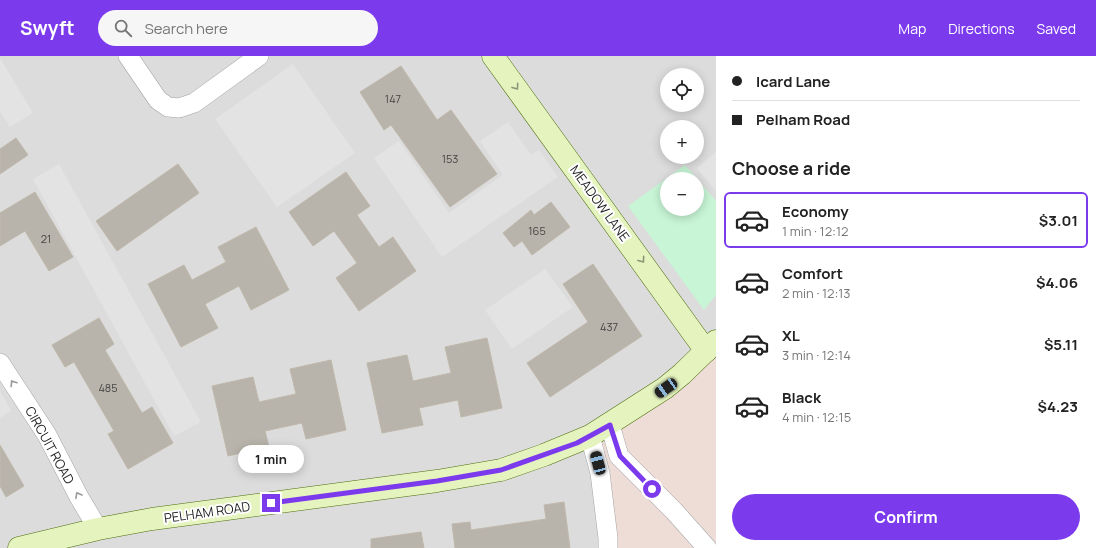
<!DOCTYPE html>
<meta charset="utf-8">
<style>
:root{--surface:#fff;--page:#f6f6f6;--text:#222;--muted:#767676;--line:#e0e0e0;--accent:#7c3aed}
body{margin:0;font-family:Manrope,sans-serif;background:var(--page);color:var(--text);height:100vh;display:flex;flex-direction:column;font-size:15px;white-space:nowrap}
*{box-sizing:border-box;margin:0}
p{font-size:13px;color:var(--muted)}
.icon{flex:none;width:22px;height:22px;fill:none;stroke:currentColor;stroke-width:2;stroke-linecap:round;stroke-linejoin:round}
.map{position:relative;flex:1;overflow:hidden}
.details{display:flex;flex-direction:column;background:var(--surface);width:380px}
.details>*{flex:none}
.top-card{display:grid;align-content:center;height:88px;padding:0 16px;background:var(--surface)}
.controls{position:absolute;left:660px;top:12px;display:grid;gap:8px}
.controls a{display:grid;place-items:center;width:44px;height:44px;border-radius:50%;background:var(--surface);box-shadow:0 2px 10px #0003;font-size:20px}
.end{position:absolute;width:18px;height:18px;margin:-9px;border:5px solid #7c3aed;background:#fff;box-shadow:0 0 0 2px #fff}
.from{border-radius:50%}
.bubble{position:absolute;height:28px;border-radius:14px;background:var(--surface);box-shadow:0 2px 10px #0003;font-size:13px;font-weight:700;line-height:28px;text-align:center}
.car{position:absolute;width:12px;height:24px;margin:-12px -6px;border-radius:5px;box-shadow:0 0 3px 1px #0007;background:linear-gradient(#222 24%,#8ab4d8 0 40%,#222 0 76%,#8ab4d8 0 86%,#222 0)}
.top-card b{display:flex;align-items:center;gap:14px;height:38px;font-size:15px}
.top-card b+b{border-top:1px solid var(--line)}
.top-card i{width:10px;height:10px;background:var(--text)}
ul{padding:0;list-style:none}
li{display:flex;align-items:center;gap:12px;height:56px;margin:0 8px 6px;padding:0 8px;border:2px solid transparent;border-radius:6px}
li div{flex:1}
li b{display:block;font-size:15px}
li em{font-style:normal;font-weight:700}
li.current{border-color:var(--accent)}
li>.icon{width:36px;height:36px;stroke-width:1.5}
h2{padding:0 16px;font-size:18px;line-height:48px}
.action{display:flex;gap:8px;margin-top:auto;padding:8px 16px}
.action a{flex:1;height:46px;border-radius:24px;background:var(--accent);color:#fff;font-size:16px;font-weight:700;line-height:46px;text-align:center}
header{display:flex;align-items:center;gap:24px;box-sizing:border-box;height:56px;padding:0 20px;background:var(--accent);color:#fff}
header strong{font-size:19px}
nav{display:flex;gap:22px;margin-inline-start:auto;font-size:14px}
.search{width:280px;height:36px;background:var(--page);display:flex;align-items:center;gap:10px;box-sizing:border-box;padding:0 14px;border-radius:22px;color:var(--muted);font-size:15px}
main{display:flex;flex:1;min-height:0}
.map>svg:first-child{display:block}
.residential{fill:#dddcdc;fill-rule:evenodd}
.commercial{fill:#eeddd7}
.park{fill:#c7f5d5}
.parking{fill:#e3e3e3}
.building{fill:#b8b4ac;stroke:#bfb8aa}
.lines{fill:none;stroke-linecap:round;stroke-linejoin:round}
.street-casing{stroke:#a3a3a3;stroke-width:20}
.secondary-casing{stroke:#4e6d0f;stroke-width:23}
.street{stroke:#fff;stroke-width:19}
.secondary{stroke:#e5f4bf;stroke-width:22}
.oneway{stroke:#8c9477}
.oneway2{stroke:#9a9a9a}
.route{stroke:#7c3aed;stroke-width:5}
.labels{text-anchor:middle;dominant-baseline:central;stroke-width:4;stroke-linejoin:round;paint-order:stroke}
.number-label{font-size:11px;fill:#454442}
.street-label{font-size:13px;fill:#1f1f1f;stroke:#fff}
</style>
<header>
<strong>Swyft</strong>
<div class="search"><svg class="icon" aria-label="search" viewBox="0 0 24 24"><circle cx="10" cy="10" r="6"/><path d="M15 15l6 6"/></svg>Search here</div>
<nav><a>Map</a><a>Directions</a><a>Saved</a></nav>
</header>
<main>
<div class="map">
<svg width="716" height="492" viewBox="0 0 716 492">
<rect width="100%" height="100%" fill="#efeee6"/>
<path class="residential" d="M0,0h716v289l-105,203h-611zM667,19h30v30h-30zM667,71h30v30h-30zM667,123h30v30h-30z"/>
<path class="commercial" d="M716,289v203h-105l-17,-110z"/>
<path class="park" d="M685,109l12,14h-30v30h30v-30l19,22v94l-12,15 -76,-104z"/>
<g class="parking">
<path d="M0,2l33,55 -23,14 -10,-15z"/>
<path d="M293,8l62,89 -78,54 -62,-88z"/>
<path d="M508,66l23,33 8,-5 19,27 -116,80 -68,-99 25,-17 50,72 54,-38 -23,-34z"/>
<path d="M716,96v39l-19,-23z"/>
<path d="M59,108l142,258 -27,14 -141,-257z"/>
<path d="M545,213l28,38 -61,42 -27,-39z"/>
<path d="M0,335l11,20 -11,7z"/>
</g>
<g class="building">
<path d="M401,10l36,54 14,-10 46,64 -47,33 -59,-82 -7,5 -24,-38z"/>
<path d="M16,82l12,17 -28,19v-25z"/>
<path d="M178,108l21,29 -82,58 -21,-30z"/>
<path d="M346,116l24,34 -13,9 22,32 14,-10 23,34 -57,40 -23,-33 21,-15 -23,-32 -21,15 -24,-34z"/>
<path d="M35,136l38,65 -24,14 -24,-40 -25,15v-33z"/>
<path d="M551,146l19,25 -38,28 -10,-14 -8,6 -11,-14 28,-23 3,5z"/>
<path d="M256,171l33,63 -38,20 -12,-24 -34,18 13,24 -37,19 -33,-63 36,-19 8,15 34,-18 -8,-15z"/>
<path d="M593,208l49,72 -92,61 -23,-34 61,-41 -25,-38z"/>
<path d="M99,262l15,26 -9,6 37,63 10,-6 21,36 -45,26 -20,-35 6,-3 -40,-69 -9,5 -13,-22z"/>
<path d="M487,282l15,70 -41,9 -3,-17 -39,8 4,17 -41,8 -15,-70 40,-8 6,26 38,-8 -6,-26z"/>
<path d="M331,304l15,70 -40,9 -4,-16 -37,8 4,16 -41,9 -16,-70 41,-9 6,25 37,-8 -6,-25z"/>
<path d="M0,389l24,41 -18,11 -6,-11z"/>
<path d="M564,446l6,46h-115l-3,-24 18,-2 1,8 75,-11 -2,-14z"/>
<path d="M421,476l3,16h-53v-9z"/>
</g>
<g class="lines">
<g class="street-casing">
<g id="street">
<path d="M128,0l30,44 10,7 11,1 15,-5 65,-47"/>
<path d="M0,307l47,72 32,62 19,32"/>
<path d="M610,369l9,31 55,55 33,37"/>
<path d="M590,380l10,37 8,65v10"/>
</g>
</g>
<g class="secondary-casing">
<g id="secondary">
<path d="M493,0l213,295"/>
<path d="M19,492l79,-19 54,-10 285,-38 64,-11 43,-15 46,-19 75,-48 17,-14 34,-33"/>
</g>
</g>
<use href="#street" class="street"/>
<use href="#secondary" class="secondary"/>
</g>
<defs><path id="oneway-chevron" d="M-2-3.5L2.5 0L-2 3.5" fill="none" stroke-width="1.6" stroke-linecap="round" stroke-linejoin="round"/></defs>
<g class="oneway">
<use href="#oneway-chevron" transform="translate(516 31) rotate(54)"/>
<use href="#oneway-chevron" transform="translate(642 204) rotate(54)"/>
</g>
<g class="oneway2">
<use href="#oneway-chevron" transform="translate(13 327) rotate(-123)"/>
<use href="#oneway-chevron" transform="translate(78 439) rotate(-119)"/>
</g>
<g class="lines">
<path class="route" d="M271,447l166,-22 64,-11 76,-27 33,-18 10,31 32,33"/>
</g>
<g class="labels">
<g class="number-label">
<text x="393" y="42">147</text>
<text x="450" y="102">153</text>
<text x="537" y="174">165</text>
<text x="46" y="182">21</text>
<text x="609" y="270">437</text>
<text x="108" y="331">485</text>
</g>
<g class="street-label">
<text transform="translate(600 147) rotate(54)">MEADOW LANE</text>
<text transform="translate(50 389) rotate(61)">CIRCUIT ROAD</text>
<text transform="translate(207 456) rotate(-8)">PELHAM ROAD</text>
</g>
</g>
</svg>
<div class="controls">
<a><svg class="icon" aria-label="locate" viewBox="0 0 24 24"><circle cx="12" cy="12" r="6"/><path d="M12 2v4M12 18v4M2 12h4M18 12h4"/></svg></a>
<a>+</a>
<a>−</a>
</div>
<i class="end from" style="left:652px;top:433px"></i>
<i class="end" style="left:271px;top:447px"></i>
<div class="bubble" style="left:238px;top:389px;width:66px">1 min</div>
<i class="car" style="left:666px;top:332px;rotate:236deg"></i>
<i class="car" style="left:598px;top:407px;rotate:345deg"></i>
</div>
<section class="details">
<div class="top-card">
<b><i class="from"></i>Icard Lane</b>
<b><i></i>Pelham Road</b>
</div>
<h2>Choose a ride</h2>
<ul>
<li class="current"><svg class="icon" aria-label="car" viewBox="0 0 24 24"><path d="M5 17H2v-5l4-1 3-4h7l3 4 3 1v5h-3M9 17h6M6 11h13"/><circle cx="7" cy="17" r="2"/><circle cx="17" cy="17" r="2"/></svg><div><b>Economy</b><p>1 min · 12:12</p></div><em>$3.01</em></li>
<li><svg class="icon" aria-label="car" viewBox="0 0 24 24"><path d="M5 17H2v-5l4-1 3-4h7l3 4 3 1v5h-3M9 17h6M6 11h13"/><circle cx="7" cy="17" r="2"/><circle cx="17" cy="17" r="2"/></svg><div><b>Comfort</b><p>2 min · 12:13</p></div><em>$4.06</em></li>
<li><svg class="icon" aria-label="car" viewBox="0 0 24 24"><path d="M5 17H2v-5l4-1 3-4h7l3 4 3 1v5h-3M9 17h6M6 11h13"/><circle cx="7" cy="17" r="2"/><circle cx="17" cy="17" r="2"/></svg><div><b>XL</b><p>3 min · 12:14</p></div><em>$5.11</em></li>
<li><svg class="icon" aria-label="car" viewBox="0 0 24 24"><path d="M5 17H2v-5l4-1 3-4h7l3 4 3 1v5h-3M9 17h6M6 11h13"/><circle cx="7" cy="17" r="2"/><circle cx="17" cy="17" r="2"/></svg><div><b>Black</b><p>4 min · 12:15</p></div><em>$4.23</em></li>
</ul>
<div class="action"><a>Confirm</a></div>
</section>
</main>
